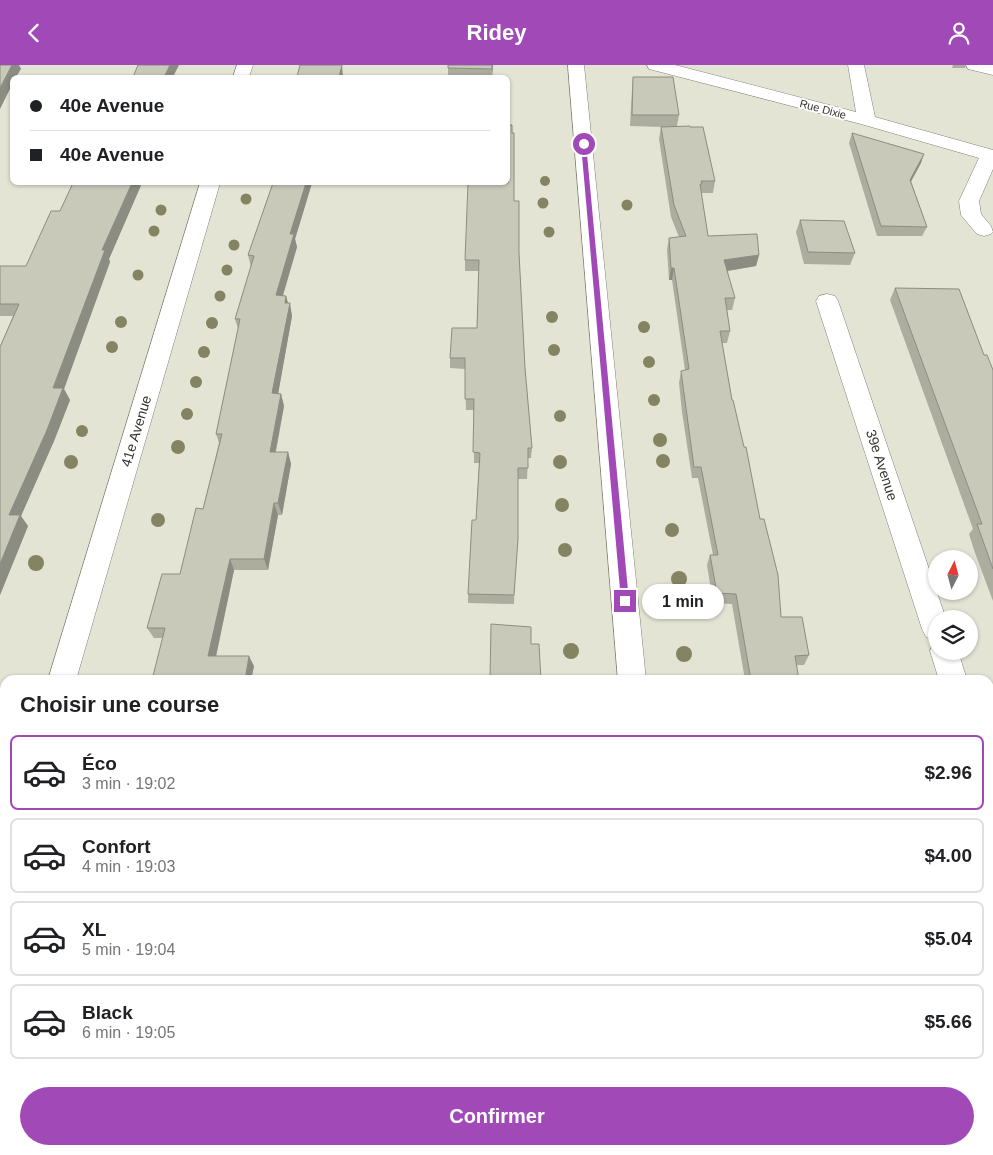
<!DOCTYPE html>
<html lang="fr">
<meta charset="utf-8">
<style>
:root{--surface:#fff;--page:#f2f2f2;--text:#202124;--muted:#757577;--line:#e0e0e0;--accent:#a14ab7}
body{margin:0;font-family:Arial,sans-serif;background:var(--page);color:var(--text);height:100vh;display:flex;flex-direction:column;font-size:19px;white-space:nowrap}
*{box-sizing:border-box;margin:0}
p{font-size:16px;color:var(--muted)}
.icon{flex:none;width:28px;height:28px;fill:none;stroke:currentColor;stroke-width:2;stroke-linecap:round;stroke-linejoin:round}
.map{position:relative;flex:1;overflow:hidden}
.drawer{position:absolute;left:0px;top:610px;width:994px;height:480px;display:flex;flex-direction:column;background:var(--surface);border-radius:15px 15px 0 0;box-shadow:0 1px 4px #0004}
.drawer>*{flex:none}
.top-card{position:absolute;left:10px;top:10px;width:500px;height:110px;border-radius:8px;box-shadow:0 1px 4px #0004;display:grid;align-content:center;height:110px;padding:0 20px;background:var(--surface)}
.needle{width:32px;rotate:6deg}
.buttons{position:absolute;left:928px;top:485px;display:grid;gap:10px}
.buttons a{display:grid;place-items:center;width:50px;height:50px;border-radius:50%;background:var(--surface);box-shadow:0 1px 4px #0004;font-size:25px}
.end{position:absolute;width:22px;height:22px;margin:-11px;border:6px solid #a14ab7;background:#fff;box-shadow:0 0 0 2px #fff}
.from{border-radius:50%}
.bubble{position:absolute;height:35px;border-radius:18px;background:var(--surface);box-shadow:0 1px 4px #0004;font-size:16px;font-weight:800;line-height:35px;text-align:center}
.top-card b{display:flex;align-items:center;gap:18px;height:48px;font-size:19px}
.top-card b+b{border-top:1px solid var(--line)}
.top-card i{width:12px;height:12px;background:var(--text)}
ul{padding:0;list-style:none}
li{display:flex;align-items:center;gap:15px;height:75px;margin:0 10px 8px;padding:0 10px;border:2px solid var(--line);border-radius:8px}
li div{flex:1}
li b{display:block;font-size:19px}
li em{font-style:normal;font-weight:800}
li.current{border-color:var(--accent)}
li>.icon{width:45px;height:45px;stroke-width:1.5}
h2{padding:0 20px;font-size:22px;line-height:60px}
.button{display:flex;gap:10px;margin-top:auto;padding:10px 20px}
.button a{flex:1;height:58px;border-radius:30px;background:var(--accent);color:#fff;font-size:20px;font-weight:800;line-height:58px;text-align:center}
header{display:flex;justify-content:space-between;align-items:center;height:65px;padding:0 20px;background:var(--accent);color:#fff;font-size:22px;font-weight:800}
.map>svg:first-child{display:block}
.lines{fill:none;stroke-linecap:round;stroke-linejoin:round}
.street-casing{stroke:#808172;stroke-width:1}
.secondary-casing{stroke:#808172;stroke-width:1}
.street{fill:#fff;fill-rule:evenodd}
.secondary{fill:#fff;fill-rule:evenodd}
.tree{fill:#848463}
.wall{fill:#acad9f}
.shaded-wall{fill:#8c8d82}
.building{fill:#c8c9b9;stroke:#8c8d82}
.route{fill:#a14ab7}
.labels{text-anchor:middle;dominant-baseline:central;stroke-width:4;stroke-linejoin:round;paint-order:stroke}
.far-street-label{font-size:11px;fill:#33332d;stroke:#fff}
.street-label{font-size:14px;fill:#33332d;stroke:#fff}
</style>
<header><svg class="icon" aria-label="back" viewBox="0 0 24 24"><path d="M15 5l-7 7 7 7"/></svg>Ridey<svg class="icon" aria-label="person" viewBox="0 0 24 24"><circle cx="12" cy="8" r="4"/><path d="M4 21q1-7 8-7t8 7"/></svg></header>
<div class="map">
<svg width="993" height="1090" viewBox="0 0 993 1090">
<rect width="100%" height="100%" fill="#e4e4d4"/>
<g class="lines">
<g class="street-casing">
<g id="street">
<path d="M237,0h16l-4,12h-16z"/>
<path d="M568,0h16l62,615h-28z"/>
<path d="M647,0h28l181,47 -8,-47h16l11,52 118,33v19l-14,32 2,13 10,12 2,6 -2,2 -7,2 -7,-2 -16,-19 -2,-14 20,-43 -118,-34 -212,-55z"/>
<path d="M200,118h20l-144,497h-28z"/>
<path d="M827,229l8,2 3,5 108,318h-10v22l-10,-4 -4,-8 -106,-328 3,-5z"/>
<path d="M934,577h2v9h22l9,29h-28l-9,-29z"/>
<path d="M989,706l4,2v41l-4,-2z"/>
<path d="M5,790v47l-5,2v-47z"/>
<rect x="656" y="1085" width="38" height="5"/>
</g>
</g>
<g class="secondary-casing">
<path id="secondary" d="M966,0h27v10l-25,-6z"/>
</g>
<use href="#street" class="street"/>
<use href="#secondary" class="secondary"/>
</g>
<g class="tree">
<circle cx="545" cy="116" r="5"/>
<circle cx="246" cy="134" r="5.5"/>
<circle cx="543" cy="138" r="5.5"/>
<circle cx="627" cy="140" r="5.5"/>
<circle cx="161" cy="145" r="5.5"/>
<circle cx="154" cy="166" r="5.5"/>
<circle cx="549" cy="167" r="5.5"/>
<circle cx="234" cy="180" r="5.5"/>
<circle cx="227" cy="205" r="5.5"/>
<circle cx="138" cy="210" r="5.5"/>
<circle cx="220" cy="231" r="5.5"/>
<circle cx="552" cy="252" r="6"/>
<circle cx="121" cy="257" r="6"/>
<circle cx="212" cy="258" r="6"/>
<circle cx="644" cy="262" r="6"/>
<circle cx="112" cy="282" r="6"/>
<circle cx="554" cy="285" r="6"/>
<circle cx="204" cy="287" r="6"/>
<circle cx="649" cy="297" r="6"/>
<circle cx="196" cy="317" r="6"/>
<circle cx="654" cy="335" r="6"/>
<circle cx="187" cy="349" r="6"/>
<circle cx="560" cy="351" r="6"/>
<circle cx="82" cy="366" r="6"/>
<circle cx="660" cy="375" r="7"/>
<circle cx="178" cy="382" r="7"/>
<circle cx="663" cy="396" r="7"/>
<circle cx="71" cy="397" r="7"/>
<circle cx="560" cy="397" r="7"/>
<circle cx="562" cy="440" r="7"/>
<circle cx="158" cy="455" r="7"/>
<circle cx="672" cy="465" r="7"/>
<circle cx="565" cy="485" r="7"/>
<circle cx="36" cy="498" r="8"/>
<circle cx="679" cy="514" r="8"/>
<circle cx="571" cy="586" r="8"/>
<circle cx="684" cy="589" r="8"/>
</g>
<g class="wall">
<path d="M493,0l-1,12h-44v-9z"/>
<path d="M953,0h13l-1,3h-13z"/>
<path d="M633,12l46,38 -2,11 38,55 -2,12h-12l7,43 51,19 -3,11 -29,5 8,27 -3,12h-5l3,21 -3,12h-5l10,57 28,119 21,98 28,38 -5,10h-8l3,15h-54l-13,-76 -19,-1 -6,-38 3,-10h3l-15,-77h-6l-10,-66 -3,-29 2,-12 4,-1 -13,-90h-3l-2,-30 2,-12 10,-1 -8,-20 -12,-78 2,-12h2l-33,-1 2,-37z"/>
<path d="M852,68l69,30 -10,18 16,46 -5,9h-45l-28,-93z"/>
<path d="M73,118h69l-33,76 1,3 -46,127 6,11 -16,41 -33,75 7,10 -28,69v-248l13,-31h-13v-50h26l34,-55z"/>
<path d="M273,118h39l-17,56 2,8 -14,49h3l6,20 -14,77 3,1 3,12 -8,46h12l3,12 -9,51h-4l-10,55h-34l-18,86 38,10 -3,14 -89,-42h-8l-7,-10 33,-54 23,-65 16,-66 -3,-9 22,-105 -3,-10 16,-52 -3,-12z"/>
<path d="M514,136l5,52 6,115 7,80 -1,10h-3l-1,21h-9l-4,125 -46,-1v-9l8,-74 3,-57h-5v-53h-8l-1,-41 -15,-1v-10l27,-30 2,-57h-14v-11z"/>
<path d="M800,155l55,33 -5,12 -46,-1 -8,-32z"/>
<path d="M895,223l89,67 9,15v231l-18,-48 -6,-19 4,-5 -83,-229z"/>
</g>
<g class="shaded-wall">
<path d="M12,0h7l2,4 -5,8h-4v8l-12,24v-21z"/>
<path d="M170,0h9l-6,12h-9z"/>
<path d="M339,0h3l1,12h-4z"/>
<path d="M492,0h1l-1,12z"/>
<path d="M924,89l-3,9 -14,26 3,-9z"/>
<path d="M132,118h10l-33,76 1,3 -46,127 6,11 -16,41 -33,75 7,10 -28,69v-31l9,-49 93,-265z"/>
<path d="M306,118h6l-17,56 2,8 -18,61 -3,-13 14,-61z"/>
<path d="M759,190l-3,11 -35,6 3,-12z"/>
<path d="M671,203h3l-2,12h-3z"/>
<path d="M286,231l3,11 1,-4 2,13 -16,90 -4,-13z"/>
<path d="M281,329l3,12 -11,58 -3,-12z"/>
<path d="M288,387l3,12 -9,51 -4,-12z"/>
<path d="M274,438l4,12 -10,55 -4,-11z"/>
<path d="M230,494l4,11 -20,96 -6,-10z"/>
<path d="M249,591l5,10 -3,14h-6z"/>
<path d="M114,1085h8l-1,5h-9z"/>
</g>
<g class="building">
<path d="M0,0h12l-12,23z"/>
<path d="M138,0h32l-6,12h-31z"/>
<path d="M300,0h42l-3,12h-42z"/>
<path d="M448,0h44v4l-44,-1z"/>
<path d="M633,12h40l6,38h-47z"/>
<path d="M508,60h4v8h2v68h5v52l6,115 7,80h-4v20h-10v71l-4,56 -46,-1 4,-74h4l4,-67 -7,-1 1,-53h-9v-41h-15l2,-30h25l2,-68h-14l3,-77h40z"/>
<path d="M690,61v1h13l12,54h-14l1,3h-2l8,52 49,-2 2,21 -35,5 11,38h-10l5,33h-10l12,69h1l11,47h2l14,72h4l14,56 3,42h21l7,38 -14,1 4,24h-48l-15,-86 -19,-1 -7,-38h8l-17,-88h-7l-9,-66 -4,-30 8,-2 -15,-101h-3l-2,-30 17,-2 -12,-31 -13,-78z"/>
<path d="M852,68l72,21 -14,26 17,47 -46,-1z"/>
<path d="M73,118h59l-30,67h3l-52,138h10l-16,42 -38,85h11l-20,49v-217l19,-43h-19v-38h26l25,-55h9z"/>
<path d="M273,118h33l-16,51h4l-18,61 10,1 -1,7h5l-18,90 9,1 -11,58h18l-10,51h-4l-10,56h-34l-22,97h41l-4,24h-93l13,-52h-18l15,-54h18l16,-66 7,1 19,-75h-6l24,-115h-5l19,-63 -6,-1z"/>
<path d="M800,155l44,1 11,32 -47,-1z"/>
<path d="M895,223l64,1 25,66h3l6,15v199l-16,-45h5z"/>
<path d="M491,559l40,3v17h8l2,36h-51z"/>
<path d="M14,1085h100l-2,5h-75l-24,-1z"/>
</g>
<path class="route" d="M584,78l2,1 43,457 -4,3 -4,-3 -40,-457z"/>
<g class="labels">
<g class="far-street-label">
<text transform="translate(823 44) rotate(15)">Rue Dixie</text>
</g>
<g class="street-label">
<text transform="translate(136 366) rotate(-73)">41e Avenue</text>
<text transform="translate(882 400) rotate(72)">39e Avenue</text>
</g>
</g>
</svg>
<div class="buttons">
<a><svg class="needle" viewBox="-14 -14 28 28"><path d="M0-13l5 13h-10z" fill="#e53935"/><path d="M0 13l5-13h-10z" fill="#757577"/></svg></a>
<a><svg class="icon" aria-label="layers" viewBox="0 0 24 24"><path d="M12 4l9 5-9 5-9-5zM3 14l9 5 9-5"/></svg></a>
</div>
<i class="end from" style="left:584px;top:79px"></i>
<i class="end" style="left:625px;top:536px"></i>
<div class="bubble" style="left:642px;top:519px;width:82px">1 min</div>
<div class="top-card">
<b><i class="from"></i>40e Avenue</b>
<b><i></i>40e Avenue</b>
</div>
<section class="drawer">
<h2>Choisir une course</h2>
<ul>
<li class="current"><svg class="icon" aria-label="car" viewBox="0 0 24 24"><path d="M5 17H2v-5l4-1 3-4h7l3 4 3 1v5h-3M9 17h6M6 11h13"/><circle cx="7" cy="17" r="2"/><circle cx="17" cy="17" r="2"/></svg><div><b>Éco</b><p>3 min · 19:02</p></div><em>$2.96</em></li>
<li><svg class="icon" aria-label="car" viewBox="0 0 24 24"><path d="M5 17H2v-5l4-1 3-4h7l3 4 3 1v5h-3M9 17h6M6 11h13"/><circle cx="7" cy="17" r="2"/><circle cx="17" cy="17" r="2"/></svg><div><b>Confort</b><p>4 min · 19:03</p></div><em>$4.00</em></li>
<li><svg class="icon" aria-label="car" viewBox="0 0 24 24"><path d="M5 17H2v-5l4-1 3-4h7l3 4 3 1v5h-3M9 17h6M6 11h13"/><circle cx="7" cy="17" r="2"/><circle cx="17" cy="17" r="2"/></svg><div><b>XL</b><p>5 min · 19:04</p></div><em>$5.04</em></li>
<li><svg class="icon" aria-label="car" viewBox="0 0 24 24"><path d="M5 17H2v-5l4-1 3-4h7l3 4 3 1v5h-3M9 17h6M6 11h13"/><circle cx="7" cy="17" r="2"/><circle cx="17" cy="17" r="2"/></svg><div><b>Black</b><p>6 min · 19:05</p></div><em>$5.66</em></li>
</ul>
<div class="button"><a>Confirmer</a></div>
</section>
</div>
